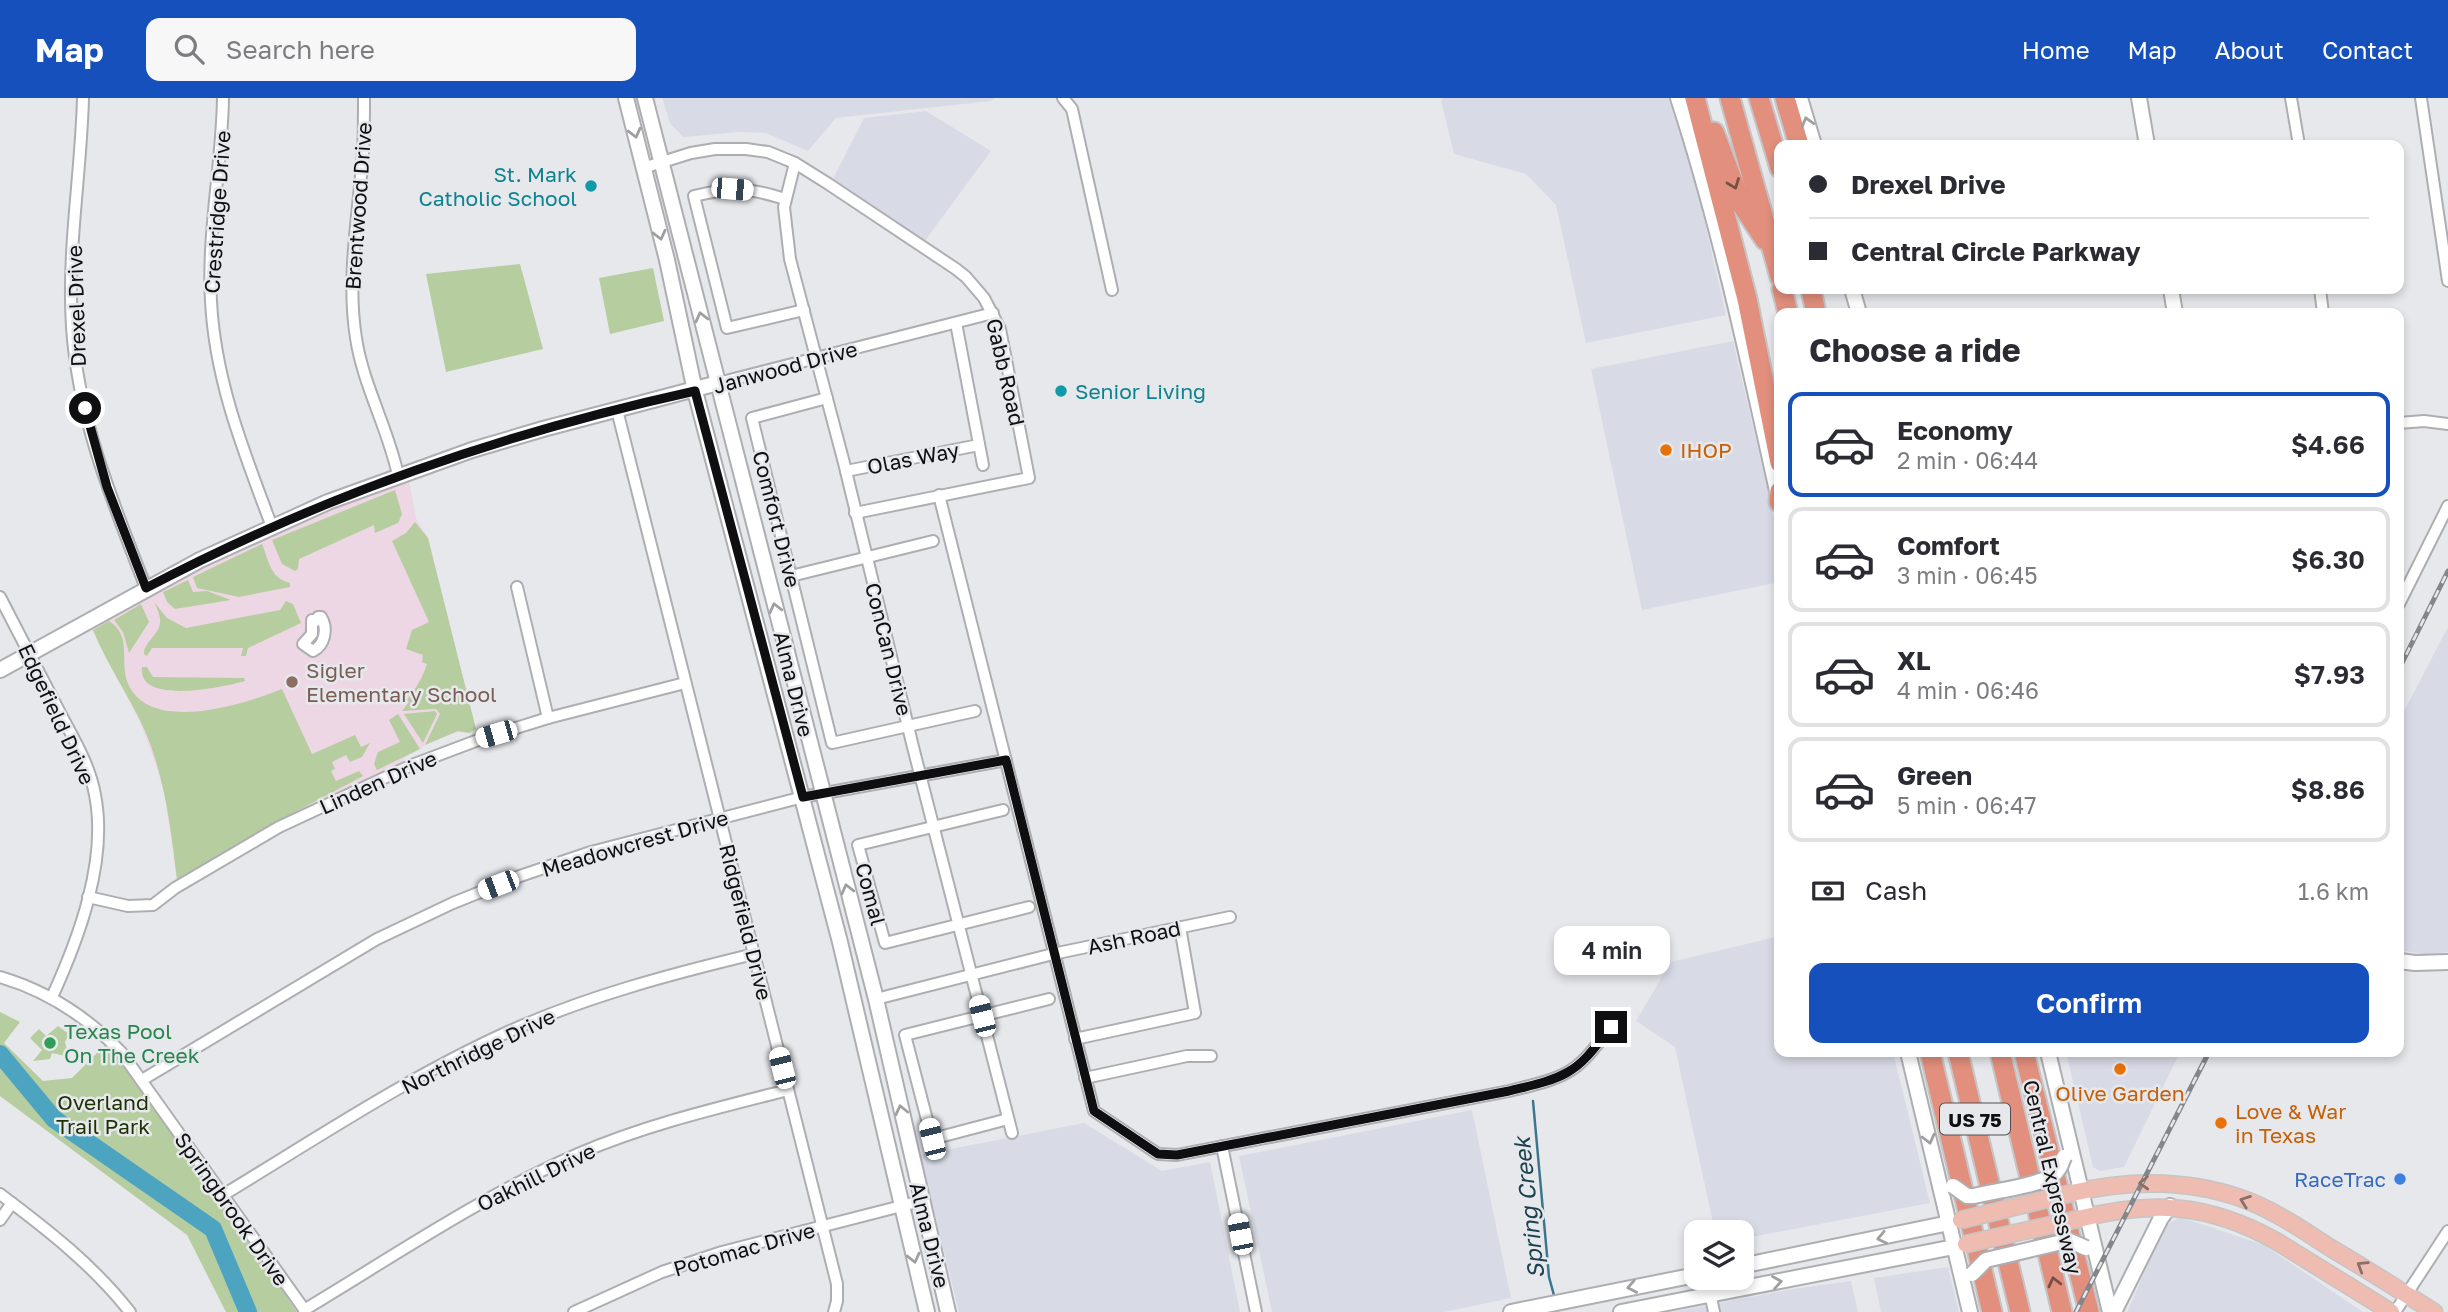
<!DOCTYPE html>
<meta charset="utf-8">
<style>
:root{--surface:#fff;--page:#f7f7f7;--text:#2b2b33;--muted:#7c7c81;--line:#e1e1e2;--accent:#1650bc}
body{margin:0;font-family:"Golos Text",sans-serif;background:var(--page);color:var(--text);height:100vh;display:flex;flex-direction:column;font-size:26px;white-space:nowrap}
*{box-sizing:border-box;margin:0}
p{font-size:23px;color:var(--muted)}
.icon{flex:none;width:38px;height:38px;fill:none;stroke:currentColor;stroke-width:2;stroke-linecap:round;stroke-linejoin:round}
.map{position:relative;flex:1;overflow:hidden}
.side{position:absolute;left:1774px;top:210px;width:630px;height:749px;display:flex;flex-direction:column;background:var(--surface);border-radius:14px;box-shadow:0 4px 10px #0003}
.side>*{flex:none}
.hud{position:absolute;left:1774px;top:42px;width:630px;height:154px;border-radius:14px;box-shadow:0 4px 10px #0003;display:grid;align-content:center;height:154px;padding:0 35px;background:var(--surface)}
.fabs{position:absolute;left:1684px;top:1122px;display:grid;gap:14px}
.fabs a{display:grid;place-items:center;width:70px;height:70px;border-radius:14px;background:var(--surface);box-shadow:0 4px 10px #0003;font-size:35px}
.end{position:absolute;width:32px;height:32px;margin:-16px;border:9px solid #0f0f11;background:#fff;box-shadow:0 0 0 4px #fff}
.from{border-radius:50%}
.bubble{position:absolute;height:49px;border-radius:14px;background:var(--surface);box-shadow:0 4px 10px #0003;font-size:23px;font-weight:600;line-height:49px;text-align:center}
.car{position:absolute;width:21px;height:42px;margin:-21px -10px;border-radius:9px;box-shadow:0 0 5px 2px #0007;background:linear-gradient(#fff 24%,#345 0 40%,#fff 0 76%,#345 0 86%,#fff 0)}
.hud b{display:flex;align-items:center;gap:24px;height:66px;font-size:26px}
.hud b+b{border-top:2px solid var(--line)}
.hud i{width:18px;height:18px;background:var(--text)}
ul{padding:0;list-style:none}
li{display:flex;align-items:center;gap:21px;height:105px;margin:0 14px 10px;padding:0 21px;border:4px solid var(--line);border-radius:14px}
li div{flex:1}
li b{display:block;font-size:26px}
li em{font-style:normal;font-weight:600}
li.current{border-color:var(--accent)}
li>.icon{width:63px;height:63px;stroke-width:1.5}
h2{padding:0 35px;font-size:32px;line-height:84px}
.pay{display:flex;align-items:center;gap:18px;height:77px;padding:0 35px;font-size:26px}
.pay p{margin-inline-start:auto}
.button{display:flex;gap:14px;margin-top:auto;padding:14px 35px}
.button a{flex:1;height:80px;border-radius:14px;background:var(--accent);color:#fff;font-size:28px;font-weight:600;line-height:80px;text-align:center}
header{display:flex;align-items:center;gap:42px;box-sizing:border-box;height:98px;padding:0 35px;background:var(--accent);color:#fff}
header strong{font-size:33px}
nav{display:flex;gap:38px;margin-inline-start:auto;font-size:24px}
.search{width:490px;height:63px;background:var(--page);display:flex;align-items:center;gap:18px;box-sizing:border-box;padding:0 24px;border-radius:14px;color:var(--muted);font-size:26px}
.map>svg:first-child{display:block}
.built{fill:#d8dbe6}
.education{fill:#eed7e4}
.green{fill:#b6cda0}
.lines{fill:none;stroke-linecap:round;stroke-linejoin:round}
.stream{stroke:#3a778c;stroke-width:2.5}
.river{stroke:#4da4c1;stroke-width:18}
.street-casing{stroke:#adaeb2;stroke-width:14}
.secondary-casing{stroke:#adaeb2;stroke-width:18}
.primary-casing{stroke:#c5c5c6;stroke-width:19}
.highway-casing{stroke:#c5c5c6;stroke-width:23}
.street{stroke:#fff;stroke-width:10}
.secondary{stroke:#fff;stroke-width:14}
.primary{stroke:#eebcb1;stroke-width:16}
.highway{stroke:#e28f7d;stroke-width:19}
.rail-casing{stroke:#858689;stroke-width:5}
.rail{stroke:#e7e8ec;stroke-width:2.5;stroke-dasharray:8;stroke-linecap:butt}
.secondary-bridge-casing{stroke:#adaeb2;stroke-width:18;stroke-linecap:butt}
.primary-bridge-casing{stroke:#c5c5c6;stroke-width:19;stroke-linecap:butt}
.secondary-bridge{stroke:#fff;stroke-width:14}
.primary-bridge{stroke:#eebcb1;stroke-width:16}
.oneway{stroke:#9f9fa0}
.oneway2{stroke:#784f47}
.oneway3{stroke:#8a6e69}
.route{stroke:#0f0f11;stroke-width:9}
.culture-dot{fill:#0f9aa8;stroke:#e7e8ec;stroke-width:2.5}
.food-dot{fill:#e8710a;stroke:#e7e8ec;stroke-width:2.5}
.education-dot{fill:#8d6e63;stroke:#e7e8ec;stroke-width:2.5}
.leisure-dot{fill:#2e9e5b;stroke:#e7e8ec;stroke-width:2.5}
.shop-dot{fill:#3f7fe0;stroke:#e7e8ec;stroke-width:2.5}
.labels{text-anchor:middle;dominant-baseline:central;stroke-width:5;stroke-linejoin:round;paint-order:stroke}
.shield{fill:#e7e8ec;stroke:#505053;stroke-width:2}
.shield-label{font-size:19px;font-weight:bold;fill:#0f0f11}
.culture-label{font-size:21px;fill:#0d838f;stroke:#e7e8ec;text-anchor:end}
.street-label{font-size:21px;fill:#0f0f11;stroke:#e7e8ec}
.food-label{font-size:21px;fill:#c56008;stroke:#e7e8ec;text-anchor:start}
.education-label{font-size:21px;fill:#785e54;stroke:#e7e8ec;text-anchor:start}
.leisure-label{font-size:21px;fill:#27864d;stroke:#e7e8ec;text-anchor:start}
.park-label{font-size:21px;fill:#1c3001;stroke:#e7e8ec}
.shop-label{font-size:21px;fill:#366cbe;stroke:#e7e8ec;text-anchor:end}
.water-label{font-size:23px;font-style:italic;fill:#1b424f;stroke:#e7e8ec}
</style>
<header>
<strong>Map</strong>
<div class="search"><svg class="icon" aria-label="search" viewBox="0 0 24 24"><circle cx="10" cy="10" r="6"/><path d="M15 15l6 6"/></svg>Search here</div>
<nav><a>Home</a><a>Map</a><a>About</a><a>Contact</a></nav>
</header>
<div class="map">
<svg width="2448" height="1214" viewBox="0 0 2448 1214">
<rect width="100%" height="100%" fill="#e7e8ec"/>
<g class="built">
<path d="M662,0h333l-4,3 -155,17 -28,33 -42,-18 -26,-1 -57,5 -13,-14z"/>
<path d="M1443,0h225l25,73 33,144 -140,28 -30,-138 -30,-31 -72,-20 -13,-53z"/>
<path d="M926,13l65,40 -67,91 -92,-61 32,-63z"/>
<path d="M1733,243l47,202v39l-138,28 -51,-241z"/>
<path d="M2448,529v325l-19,3 -30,-5v-229z"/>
<path d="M1780,838v116h113l37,151 -189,36v-7h-26l-40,-185 -39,-26 35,-59z"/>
<path d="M2066,954h114l-56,115 -24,4 -7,-4z"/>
<path d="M1472,1012l39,188 -67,14h-172l-33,-156z"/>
<path d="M1084,1025l78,48 48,-9 30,150h-281l-39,-157z"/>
<path d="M2180,1119l84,28 99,67h-236l38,-86z"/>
<path d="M1948,1169l11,45h-78l-7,-34z"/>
<path d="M1851,1183l7,31h-186l121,-23z"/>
</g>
<path class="education" d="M409,381l7,39 12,20 48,191 -10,4 -9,-1 -26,10 -26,16 -7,8 -218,116 -4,-8 -11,-77 -9,-32 -17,-45 -47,-90 2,-6 100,-53 59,-28 56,-25z"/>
<g class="green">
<path d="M520,166l23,85 -97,23 -20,-98z"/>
<path d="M653,170l11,53 -54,13 -11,-56z"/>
<path d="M395,392l7,24 -4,9 -23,10 -1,-8 -75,34 -1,10 -3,2 -13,-7 -10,-24z"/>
<path d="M415,424l13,16 48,191 -7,4 -11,-2 -33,14 15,-31 -4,-5 -34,2 7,-9 -2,-2c9,-12 15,-21 20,-36l-5,-2 1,-7 -17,-6 6,-19 17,-8 -37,-81 14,-8z"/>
<path d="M262,446c7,17 8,34 28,39v4l-51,10 -42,-9 -4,-11z"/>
<path d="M188,482l5,12 14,-1 24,9 -56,9 -8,-7 -4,-10z"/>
<path d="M286,503l7,3 8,19 -53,25 -2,8h-5l2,-8h-91l-5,8 -3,-2c0,-14 18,-19 16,-36 -1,-5 -4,-12 -6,-16l13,16 19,10 94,-18z"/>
<path d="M141,506l8,18 -20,31 -6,-21 -9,-12z"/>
<path d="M109,523c23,14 11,39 18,60 20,55 118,23 155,8l30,65 43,-19 6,12 9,-4 -8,14 -12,5 -4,-7 -14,7 3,7 -4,2 5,10 23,-10 4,5 -81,43 -105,61c-6,-51 -12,-102 -32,-149 -15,-34 -38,-66 -52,-101z"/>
<path d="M142,569h5l6,10 91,1 1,3c-21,6 -108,25 -103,-14z"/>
<path d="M435,613l2,3 -14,29 -19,-29z"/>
<path d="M398,616l22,35 -43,21 -3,-6 4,-12 22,-10 -11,-22z"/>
<path d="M0,914l20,10 -16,21 39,38 29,-3 34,-34 11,11 103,143 77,114h-71l-39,-77 -187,-139z"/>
<path d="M58,928l11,8 -4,8 3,12 -3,2 -13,-3 -2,6 -17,2 9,-11 -12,-12 9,-9 7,7z"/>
</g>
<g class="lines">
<path class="stream" d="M1533,1003l16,176 6,22"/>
<path class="river" d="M0,956l54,65 159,110 35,83"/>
<g class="street-casing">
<g id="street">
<path d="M83,0c-2,77 -16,152 -11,229 6,92 41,176 74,261"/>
<path d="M223,0c-1,67 -16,135 -12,203 4,80 33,151 61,226"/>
<path d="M364,0c0,18 0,36 -1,53 -4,63 -17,124 -7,187 7,47 32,90 42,137"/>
<path d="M1063,0l9,11 40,181"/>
<path d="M2291,0l8,47"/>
<path d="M2421,0l27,183"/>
<path d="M795,65l-11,44 6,52 54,204 69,284 99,386"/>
<path d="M643,70l48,-15 24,-4h31l22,3 27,11 32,20 129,86 10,8 18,21 16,31 29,149 -174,35"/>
<path d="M785,101c-38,-12 -52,-12 -91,-3l33,132 77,-18"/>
<path d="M2320,191l3,24"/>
<path d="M956,225l27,142"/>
<path d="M718,285l275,-70"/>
<path d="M827,300l-75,20 80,325 143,-32"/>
<path d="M617,312l220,874v17l-3,11"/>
<path d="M2399,325l25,-2 24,3"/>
<path d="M846,373l133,-26"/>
<path d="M939,397l155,616 64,43 19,1 332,-64c19,-5 42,-9 59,-19 18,-10 30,-29 43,-45"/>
<path d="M791,478l142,-35"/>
<path d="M517,489l31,131"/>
<path d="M0,499c20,38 39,76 59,114 14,27 31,54 36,84 13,65 -16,143 -43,202"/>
<path d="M2399,506l49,-98"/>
<path d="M318,519h3c7,11 4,28 -8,34l-10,-7 9,-10v-14l4,1z"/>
<path d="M1003,712l-145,35 27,98 144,-36"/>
<path d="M88,799l40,9 25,-1 22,-17 104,-61 133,-62 69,-26 67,-21 137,-35"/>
<path d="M0,879c48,14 86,39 121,75l185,260"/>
<path d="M876,901l177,-45 177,-37"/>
<path d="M1075,941l120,-26 -15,-86"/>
<path d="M1085,980l102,-22h24"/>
<path d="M142,982l235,-141 76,-36 67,-27 71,-24 212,-55 203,-37"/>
<path d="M1008,1021l-76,20 -27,-104 144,-36"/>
<path d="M1222,1048l34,166"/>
<path d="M0,1096c48,36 93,71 130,118"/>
<path d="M223,1097c94,-57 187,-119 287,-164 78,-35 161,-57 244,-77"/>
<path d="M0,1122l12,-17"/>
<path d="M1707,1180l7,34"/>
<path d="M304,1212c90,-54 178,-114 274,-156 67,-29 139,-46 210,-64"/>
<path d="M574,1214l88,-40 60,-20 199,-51"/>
<path d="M2395,1214l53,-81"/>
</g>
</g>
<g class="secondary-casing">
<g id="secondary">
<path d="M626,0l41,162 28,131 145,551 87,370"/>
<path d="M645,0l231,901 72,313"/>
<path d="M1678,0c43,132 71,266 101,402"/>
<path d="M1800,0l14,47"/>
<path d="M2139,0l8,47"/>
<path d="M1852,191l7,24"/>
<path d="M2171,191l4,24"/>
<path d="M0,572l200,-110 128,-58 144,-52 71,-21 175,-46"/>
<path d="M2399,863l16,2 33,-1"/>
<path d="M1908,954l62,260"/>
<path d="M2048,954l62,260"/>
<path d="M1741,1168l208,-43"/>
<path d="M1511,1214l185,-37"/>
<path d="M1621,1214l333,-65"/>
<path d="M2114,1214l47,-94 9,-12"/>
</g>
</g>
<g class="primary-casing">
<g id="primary">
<path d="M2072,1095c59,-14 122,-14 179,9 29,12 56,31 83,48 34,20 67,41 100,62"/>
<path d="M2078,1121c74,-19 130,-16 198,22l115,71"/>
</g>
</g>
<g class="highway-casing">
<g id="highway">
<path d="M1695,0l52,201 33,164"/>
<path d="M1730,0l50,179"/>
<path d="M1759,0l21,70"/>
<path d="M1785,0l14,47"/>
<path d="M1714,34l28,73 23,35"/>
<path d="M1782,191l6,24"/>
<path d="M1811,191l5,24"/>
<path d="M1779,404l1,-11"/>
<path d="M1930,954l62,260"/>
<path d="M1958,954l62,260"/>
<path d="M2000,954l62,260"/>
<path d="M2024,954l65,260"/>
</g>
</g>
<use href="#street" class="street"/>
<use href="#secondary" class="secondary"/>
<use href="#primary" class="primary"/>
<use href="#highway" class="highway"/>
<g class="rail-casing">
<g id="rail">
<path d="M2399,571l49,-98"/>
<path d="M2076,1214l133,-260"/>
</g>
</g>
<use href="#rail" class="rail"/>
<g class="secondary-bridge-casing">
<g id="secondary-bridge">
<path d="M1953,1088l14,10h7c20,-5 62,-10 78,-20 7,-5 9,-11 12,-19"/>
<path d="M1972,1176l14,-14 76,-18 8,-1 16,7"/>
</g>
</g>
<g class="primary-bridge-casing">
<g id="primary-bridge">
<path d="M1961,1122l111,-27"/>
<path d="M1966,1146l112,-25"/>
</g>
</g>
<use href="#secondary-bridge" class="secondary-bridge"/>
<use href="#primary-bridge" class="primary-bridge"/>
</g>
<defs><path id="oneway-chevron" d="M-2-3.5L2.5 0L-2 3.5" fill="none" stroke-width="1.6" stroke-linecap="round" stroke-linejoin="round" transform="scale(1.75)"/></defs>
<g class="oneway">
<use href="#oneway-chevron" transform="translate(1807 24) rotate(-106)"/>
<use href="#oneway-chevron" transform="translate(635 35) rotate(76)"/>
<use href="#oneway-chevron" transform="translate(660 137) rotate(76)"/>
<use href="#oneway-chevron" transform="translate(701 219) rotate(-104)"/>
<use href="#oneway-chevron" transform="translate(775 510) rotate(-104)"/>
<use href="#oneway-chevron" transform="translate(847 791) rotate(-104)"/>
<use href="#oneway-chevron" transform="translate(901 1012) rotate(-103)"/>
<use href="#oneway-chevron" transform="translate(1929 1041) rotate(76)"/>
<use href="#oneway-chevron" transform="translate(1882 1140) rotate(168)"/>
<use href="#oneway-chevron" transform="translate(914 1160) rotate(76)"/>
<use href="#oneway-chevron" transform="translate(1777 1184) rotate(-10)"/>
<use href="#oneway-chevron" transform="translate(1632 1189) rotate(169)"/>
</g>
<g class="oneway2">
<use href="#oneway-chevron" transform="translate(1734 86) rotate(69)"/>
<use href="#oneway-chevron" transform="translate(2054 1184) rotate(-104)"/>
</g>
<g class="oneway3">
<use href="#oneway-chevron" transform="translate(2144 1085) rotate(178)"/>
<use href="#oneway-chevron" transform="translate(2245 1103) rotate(-160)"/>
<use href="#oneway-chevron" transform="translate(2362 1168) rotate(-148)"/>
</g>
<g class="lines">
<path class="route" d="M85,310l22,79 39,101c178,-93 354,-154 549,-197l108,406 203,-37 88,351 64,43 19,1 332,-64c19,-5 42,-9 59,-19 18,-10 30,-29 43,-45"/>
</g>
<g class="culture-dot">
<circle cx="591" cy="88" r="7"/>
<circle cx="1061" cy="293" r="7"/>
</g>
<g class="food-dot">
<circle cx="1666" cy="352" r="7"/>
<circle cx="2120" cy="971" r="7"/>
<circle cx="2221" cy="1025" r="7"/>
</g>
<circle class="education-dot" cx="292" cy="584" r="7"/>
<circle class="leisure-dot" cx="50" cy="945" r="7"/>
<circle class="shop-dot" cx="2400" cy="1081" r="7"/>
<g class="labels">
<rect class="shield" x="1940" y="1005.5" width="70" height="31" rx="5"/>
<g class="shield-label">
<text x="1975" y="1021">US 75</text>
</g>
<g class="culture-label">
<text x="577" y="76">St. Mark<tspan x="577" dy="24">Catholic School</tspan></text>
<text x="1075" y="293" text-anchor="start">Senior Living</text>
</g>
<g class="street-label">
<text transform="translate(358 108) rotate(-86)">Brentwood Drive</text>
<text transform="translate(217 114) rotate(-86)">Crestridge Drive</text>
<text transform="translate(76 208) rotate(-92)">Drexel Drive</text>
<text transform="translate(785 269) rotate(-15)">Janwood Drive</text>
<text transform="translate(1006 274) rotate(77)">Gabb Road</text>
<text transform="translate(913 360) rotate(-11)">Olas Way</text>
<text transform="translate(777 421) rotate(76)">Comfort Drive</text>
<text transform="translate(889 551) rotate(76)">ConCan Drive</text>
<text transform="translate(794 586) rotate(76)">Alma Drive</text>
<text transform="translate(57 616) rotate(65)">Edgefield Drive</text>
<text transform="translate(378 684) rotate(-24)">Linden Drive</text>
<text transform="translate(635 745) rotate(-16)">Meadowcrest Drive</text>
<text transform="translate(871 796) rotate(75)">Comal</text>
<text transform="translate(746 824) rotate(76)">Ridgefield Drive</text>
<text transform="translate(1134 839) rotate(-12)">Ash Road</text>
<text transform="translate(478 953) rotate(-26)">Northridge Drive</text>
<text transform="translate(536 1079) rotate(-26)">Oakhill Drive</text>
<text transform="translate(2053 1079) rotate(77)">Central Expressway</text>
<text transform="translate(232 1111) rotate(55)">Springbrook Drive</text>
<text transform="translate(930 1137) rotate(76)">Alma Drive</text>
<text transform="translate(744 1151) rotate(-16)">Potomac Drive</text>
</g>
<g class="food-label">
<text x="1680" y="352">IHOP</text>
<text x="2120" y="995" text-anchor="middle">Olive Garden</text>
<text x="2235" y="1013">Love &amp; War<tspan x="2235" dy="24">in Texas</tspan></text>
</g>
<g class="education-label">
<text x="306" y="572">Sigler<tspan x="306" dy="24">Elementary School</tspan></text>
</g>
<g class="leisure-label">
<text x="64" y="933">Texas Pool<tspan x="64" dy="24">On The Creek</tspan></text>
</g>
<g class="park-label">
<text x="103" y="1004">Overland<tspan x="103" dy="24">Trail Park</tspan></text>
</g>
<g class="shop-label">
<text x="2386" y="1081">RaceTrac</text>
</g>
<g class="water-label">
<text transform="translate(1528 1110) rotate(-96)">Spring Creek</text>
</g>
</g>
</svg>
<div class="fabs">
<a><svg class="icon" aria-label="layers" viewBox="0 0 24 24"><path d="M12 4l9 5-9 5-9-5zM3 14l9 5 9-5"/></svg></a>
</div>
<i class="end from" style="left:85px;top:310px"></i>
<i class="end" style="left:1611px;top:929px"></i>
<div class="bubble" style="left:1554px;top:828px;width:116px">4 min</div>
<i class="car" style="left:732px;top:91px;rotate:95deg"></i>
<i class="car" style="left:496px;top:636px;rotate:254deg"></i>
<i class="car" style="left:498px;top:787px;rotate:249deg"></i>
<i class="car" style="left:982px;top:918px;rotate:346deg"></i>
<i class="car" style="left:782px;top:970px;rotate:346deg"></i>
<i class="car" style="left:932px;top:1041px;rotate:346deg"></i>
<i class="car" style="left:1240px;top:1136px;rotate:349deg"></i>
<div class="hud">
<b><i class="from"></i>Drexel Drive</b>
<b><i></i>Central Circle Parkway</b>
</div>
<section class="side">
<h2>Choose a ride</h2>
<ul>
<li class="current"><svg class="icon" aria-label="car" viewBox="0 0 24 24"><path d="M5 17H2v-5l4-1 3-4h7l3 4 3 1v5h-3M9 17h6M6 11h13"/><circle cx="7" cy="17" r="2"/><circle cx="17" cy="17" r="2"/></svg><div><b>Economy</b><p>2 min · 06:44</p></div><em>$4.66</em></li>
<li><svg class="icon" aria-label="car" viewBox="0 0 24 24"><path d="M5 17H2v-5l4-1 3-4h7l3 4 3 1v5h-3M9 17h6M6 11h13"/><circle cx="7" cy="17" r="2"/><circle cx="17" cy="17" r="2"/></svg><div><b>Comfort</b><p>3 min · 06:45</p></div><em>$6.30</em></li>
<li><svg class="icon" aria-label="car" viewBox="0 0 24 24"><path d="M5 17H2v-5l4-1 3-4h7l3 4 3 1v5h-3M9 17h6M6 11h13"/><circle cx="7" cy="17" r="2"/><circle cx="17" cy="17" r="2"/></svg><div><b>XL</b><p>4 min · 06:46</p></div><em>$7.93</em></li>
<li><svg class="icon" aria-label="car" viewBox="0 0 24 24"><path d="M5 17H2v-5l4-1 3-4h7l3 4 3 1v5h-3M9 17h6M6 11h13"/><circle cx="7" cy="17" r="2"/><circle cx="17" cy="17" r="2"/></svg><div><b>Green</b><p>5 min · 06:47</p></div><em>$8.86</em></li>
</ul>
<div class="pay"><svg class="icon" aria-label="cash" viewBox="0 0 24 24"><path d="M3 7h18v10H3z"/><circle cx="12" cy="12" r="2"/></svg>Cash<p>1.6 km</p></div>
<div class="button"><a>Confirm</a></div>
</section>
</div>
